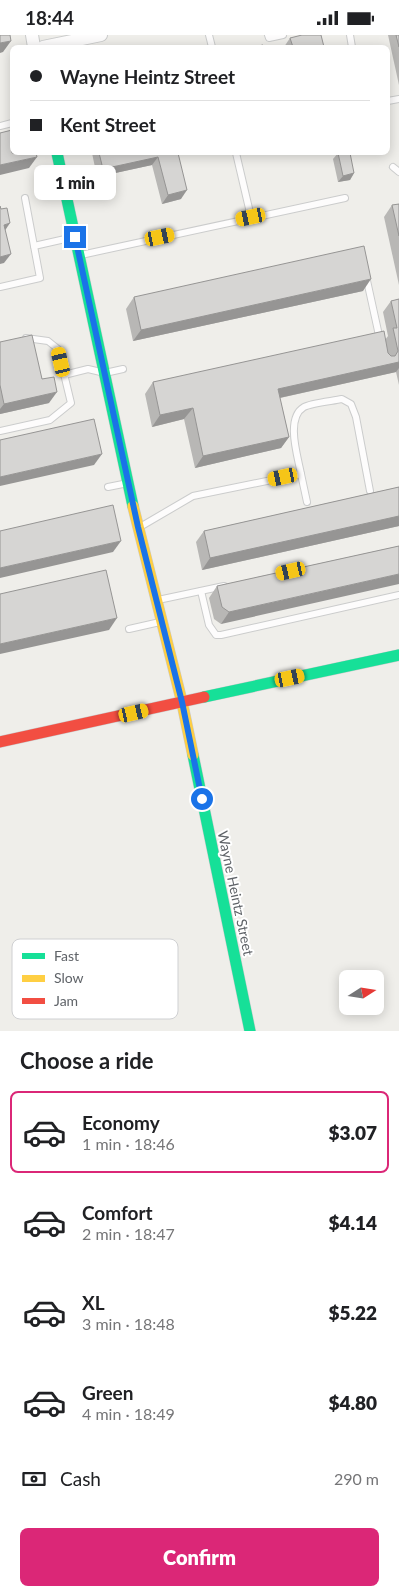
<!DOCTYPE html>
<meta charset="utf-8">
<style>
:root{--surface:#fff;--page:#f6f6f6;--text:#202124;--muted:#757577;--line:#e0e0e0;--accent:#db2777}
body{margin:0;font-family:Lato,sans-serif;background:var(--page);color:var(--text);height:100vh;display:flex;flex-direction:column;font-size:19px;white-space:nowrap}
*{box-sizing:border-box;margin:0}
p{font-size:16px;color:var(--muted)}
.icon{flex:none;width:28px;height:28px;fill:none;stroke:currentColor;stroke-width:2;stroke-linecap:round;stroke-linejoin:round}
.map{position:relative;height:996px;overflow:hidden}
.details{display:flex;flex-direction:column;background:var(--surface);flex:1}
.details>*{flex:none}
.guide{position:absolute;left:10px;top:10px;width:380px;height:110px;border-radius:8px;box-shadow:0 2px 12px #0003;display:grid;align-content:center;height:110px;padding:0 20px;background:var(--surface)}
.needle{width:32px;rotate:78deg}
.controls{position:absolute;left:339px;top:935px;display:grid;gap:10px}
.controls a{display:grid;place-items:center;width:45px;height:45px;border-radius:8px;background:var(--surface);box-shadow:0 2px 12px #0003;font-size:25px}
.end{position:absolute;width:22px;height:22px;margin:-11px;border:6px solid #1a73e8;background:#fff;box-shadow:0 0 0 2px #fff}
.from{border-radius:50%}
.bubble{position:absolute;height:35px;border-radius:8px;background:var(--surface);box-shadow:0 2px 12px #0003;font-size:16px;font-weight:800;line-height:35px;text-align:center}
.car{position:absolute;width:15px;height:30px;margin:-15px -8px;border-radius:6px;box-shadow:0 0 4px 1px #0007;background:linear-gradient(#f5c518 24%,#345 0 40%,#f5c518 0 76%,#345 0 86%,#f5c518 0)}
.guide b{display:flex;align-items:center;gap:18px;height:48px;font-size:19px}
.guide b+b{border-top:1px solid var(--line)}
.guide i{width:12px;height:12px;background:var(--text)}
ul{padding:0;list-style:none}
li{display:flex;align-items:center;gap:15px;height:82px;margin:0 10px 8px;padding:0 10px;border:2px solid transparent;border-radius:8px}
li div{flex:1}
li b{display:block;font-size:19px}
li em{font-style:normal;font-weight:800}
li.active{border-color:var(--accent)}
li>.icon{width:45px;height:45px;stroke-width:1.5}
h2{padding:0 20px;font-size:22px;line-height:60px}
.pay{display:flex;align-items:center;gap:12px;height:55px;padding:0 20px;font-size:19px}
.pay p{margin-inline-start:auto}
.action{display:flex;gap:10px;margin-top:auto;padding:10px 20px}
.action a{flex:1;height:58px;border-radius:8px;background:var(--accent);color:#fff;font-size:20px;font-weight:800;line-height:58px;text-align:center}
.status{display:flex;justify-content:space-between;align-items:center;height:35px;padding:0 25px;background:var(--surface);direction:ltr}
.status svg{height:14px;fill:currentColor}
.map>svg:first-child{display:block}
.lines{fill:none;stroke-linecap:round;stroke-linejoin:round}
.lane-casing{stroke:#cbcccc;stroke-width:8}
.street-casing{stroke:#cbcccc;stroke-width:14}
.fast-casing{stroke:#cacacb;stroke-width:12}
.slow-casing{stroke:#cacacb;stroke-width:12}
.jam-casing{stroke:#cacacb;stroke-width:12}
.lane{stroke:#fdfcfc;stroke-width:6}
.street{stroke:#fdfcfc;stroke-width:12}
.fast{stroke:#16e098;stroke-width:11}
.slow{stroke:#ffcf43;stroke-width:11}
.jam{stroke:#f24e42;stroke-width:11}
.wall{fill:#b8b7b5}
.shaded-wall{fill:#969594}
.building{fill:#d6d5d3;stroke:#969594}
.route{stroke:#1a73e8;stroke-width:6}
.labels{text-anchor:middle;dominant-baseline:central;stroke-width:4;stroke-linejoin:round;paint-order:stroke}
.street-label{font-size:14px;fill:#5f6368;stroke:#fff}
.key{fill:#fff;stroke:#cfd0d2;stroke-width:1}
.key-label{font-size:14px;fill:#5f6368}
</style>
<div class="status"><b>18:44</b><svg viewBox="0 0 49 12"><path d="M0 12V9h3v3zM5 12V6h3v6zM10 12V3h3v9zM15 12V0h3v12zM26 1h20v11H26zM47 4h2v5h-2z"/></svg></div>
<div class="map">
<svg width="399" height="996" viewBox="0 0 399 996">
<rect width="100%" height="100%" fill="#efeeea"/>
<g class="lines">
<g class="lane-casing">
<g id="lane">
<path d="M209,0l3,12"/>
<path d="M268,0l1,3 14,-3"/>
<path d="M350,0l2,12"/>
<path d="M388,66l11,-2"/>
<path d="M0,91l12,-3"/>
<path d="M236,118l15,64"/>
<path d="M393,132l6,5"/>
<path d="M34,211l40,-9"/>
<path d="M81,220l264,-57"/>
<path d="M366,241l14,64"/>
<path d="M0,252l40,-9 -15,-80"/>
<path d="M64,340l24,-6 17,4 18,-4"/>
<path d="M0,396l50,-11 21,-17 -13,-54 -10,-8 -22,-3"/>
<path d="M301,439l6,28"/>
<path d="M108,452l20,-4"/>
<path d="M140,492l53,-31 108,-22c-3,-17 -16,-56 3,-67 7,-4 29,-6 38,-8l9,5 5,13 14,74"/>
<path d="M201,556l8,34 7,10h5l178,-40"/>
<path d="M158,565l66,-14"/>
<path d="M129,594l31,-7"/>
</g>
</g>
<g class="street-casing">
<g id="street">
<path d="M32,0l2,12"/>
<path d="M43,12l58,-12"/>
</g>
</g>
<g class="fast-casing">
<g id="fast">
<path d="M57,118l76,353"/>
<path d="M204,662l195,-42"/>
<path d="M193,720l57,276"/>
</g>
</g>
<g class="slow-casing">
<path id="slow" d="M133,471l49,196 11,53"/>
</g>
<g class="jam-casing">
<path id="jam" d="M0,707l204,-45"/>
</g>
<use href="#lane" class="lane"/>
<use href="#street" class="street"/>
<use href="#fast" class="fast"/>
<use href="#slow" class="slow"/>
<use href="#jam" class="jam"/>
</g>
<g class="wall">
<path d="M388,0h11v50z"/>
<path d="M290,3l34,9h-40z"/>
<path d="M92,118h86l3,46 -19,5 -10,-39 -55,12z"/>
<path d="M338,118l16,20 -4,7 -12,2 -5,-23z"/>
<path d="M399,169v81l-15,-68 8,-12z"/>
<path d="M363,256l-230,50 -7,-32 8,-12z"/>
<path d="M399,264v86l-3,-13 -116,26 9,39 -8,11 -86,20 -11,-49 -32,8 -7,-33 8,-12 232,-42 3,-4 -5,-24 8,-11z"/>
<path d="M0,307l42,37 7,24 -49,11z"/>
<path d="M399,452v39l-197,44 -6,-28 8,-11z"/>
<path d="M399,511l-178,78 -7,-5 -5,-21 8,-12z"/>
</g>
<g class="shaded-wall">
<path d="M11,6l-8,11 -3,1v-10z"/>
<path d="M37,122l-8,11 -29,7v-10z"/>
<path d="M158,122l-6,8 -55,12 6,-8z"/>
<path d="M354,138l-4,7 -12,2 5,-6z"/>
<path d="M187,155l-6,9 -19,5 6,-9z"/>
<path d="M10,188l-6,9v-7z"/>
<path d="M11,219l-7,9 -4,1v-7z"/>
<path d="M371,244l-8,12 -230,50 8,-11z"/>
<path d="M399,327v6l-3,4 -126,28 8,-11z"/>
<path d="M57,357l-8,11 -49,11v-5l4,-5z"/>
<path d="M193,373l-9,11 -32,8 8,-12z"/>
<path d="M289,402l-8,11 -86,20 8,-12z"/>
<path d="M102,419l-8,11 -94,21v-9z"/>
<path d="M399,481v10l-197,44 8,-12z"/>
<path d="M121,506l-8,11 -113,26v-10z"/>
<path d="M399,539v10l-178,40 8,-12z"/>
<path d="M117,583l-8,12 -109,24v-10z"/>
</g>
<g class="building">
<path d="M0,0h10l1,6 -11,2z"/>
<path d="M302,0h19l3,12h-31l-3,-9z"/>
<path d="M396,0h3v12z"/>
<path d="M263,10l1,2h-11z"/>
<path d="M12,95v23h24l1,4 -37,8v-32z"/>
<path d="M99,118h79l9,37 -19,5 -10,-38 -55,12z"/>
<path d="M338,118h12l4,20 -11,3z"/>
<path d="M399,169v32l-7,-31z"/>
<path d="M0,171l1,3 6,-1 3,15 -6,2 7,29 -11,3z"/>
<path d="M364,211l7,33 -230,51 -7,-33z"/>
<path d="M399,264v63l-121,27 11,48 -86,19 -10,-48 -33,7 -7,-33 231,-51 4,22 3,3h4l3,-5 -5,-23h4l-6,-27z"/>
<path d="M32,300l10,44 12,-2 3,15 -53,12 -4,-19v-43z"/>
<path d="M94,384l8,35 -102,23v-37z"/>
<path d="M399,452v29l-189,42 -6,-27z"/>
<path d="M113,470l8,36 -121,27v-37z"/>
<path d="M399,511v28l-170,38 -7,-5 -5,-21z"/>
<path d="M106,535l11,48 -117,26v-50z"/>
</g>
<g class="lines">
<path class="route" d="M75,202l63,290 44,175 20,97"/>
</g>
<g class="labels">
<g class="street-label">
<text transform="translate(236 858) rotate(78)">Wayne Heintz Street</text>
</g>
</g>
<rect x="12" y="904" width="166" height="80" rx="8" class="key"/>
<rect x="22" y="918" width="23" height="6" fill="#16e098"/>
<rect x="22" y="940" width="23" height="7" fill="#ffcf43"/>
<rect x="22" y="963" width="23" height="6" fill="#f24e42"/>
<g class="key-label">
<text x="54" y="926">Fast</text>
<text x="54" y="948">Slow</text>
<text x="54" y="971">Jam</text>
</g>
</svg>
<div class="controls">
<a><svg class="needle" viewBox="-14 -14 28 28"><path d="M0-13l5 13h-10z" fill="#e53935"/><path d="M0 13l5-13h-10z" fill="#757577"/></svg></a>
</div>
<i class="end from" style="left:202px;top:764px"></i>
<i class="end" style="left:75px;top:202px"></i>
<div class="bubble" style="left:34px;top:130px;width:82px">1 min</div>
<i class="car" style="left:251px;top:182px;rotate:258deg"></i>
<i class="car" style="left:160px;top:202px;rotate:78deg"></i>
<i class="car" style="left:61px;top:327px;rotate:347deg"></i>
<i class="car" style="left:283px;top:442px;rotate:258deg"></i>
<i class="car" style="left:291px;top:536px;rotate:257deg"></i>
<i class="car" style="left:290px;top:643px;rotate:78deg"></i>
<i class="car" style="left:134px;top:678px;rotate:77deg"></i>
<div class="guide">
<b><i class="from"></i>Wayne Heintz Street</b>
<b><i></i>Kent Street</b>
</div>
</div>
<section class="details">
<h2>Choose a ride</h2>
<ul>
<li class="active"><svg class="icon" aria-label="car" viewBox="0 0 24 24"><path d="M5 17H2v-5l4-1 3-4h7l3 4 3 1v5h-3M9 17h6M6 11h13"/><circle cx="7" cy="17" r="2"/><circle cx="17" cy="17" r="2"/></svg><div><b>Economy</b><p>1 min · 18:46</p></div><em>$3.07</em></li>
<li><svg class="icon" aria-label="car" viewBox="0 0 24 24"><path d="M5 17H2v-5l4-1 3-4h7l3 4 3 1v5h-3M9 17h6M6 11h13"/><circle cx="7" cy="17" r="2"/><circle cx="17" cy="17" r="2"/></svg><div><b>Comfort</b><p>2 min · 18:47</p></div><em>$4.14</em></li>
<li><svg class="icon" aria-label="car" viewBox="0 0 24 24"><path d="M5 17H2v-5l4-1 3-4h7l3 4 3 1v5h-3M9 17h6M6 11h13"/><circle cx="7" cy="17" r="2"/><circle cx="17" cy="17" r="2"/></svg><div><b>XL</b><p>3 min · 18:48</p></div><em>$5.22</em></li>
<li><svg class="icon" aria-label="car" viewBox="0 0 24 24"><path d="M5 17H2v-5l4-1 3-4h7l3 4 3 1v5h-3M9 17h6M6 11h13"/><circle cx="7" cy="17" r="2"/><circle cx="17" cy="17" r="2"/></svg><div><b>Green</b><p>4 min · 18:49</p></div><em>$4.80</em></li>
</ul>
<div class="pay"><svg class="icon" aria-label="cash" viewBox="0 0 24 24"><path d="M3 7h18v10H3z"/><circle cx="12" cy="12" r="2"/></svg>Cash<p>290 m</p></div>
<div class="action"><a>Confirm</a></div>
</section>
